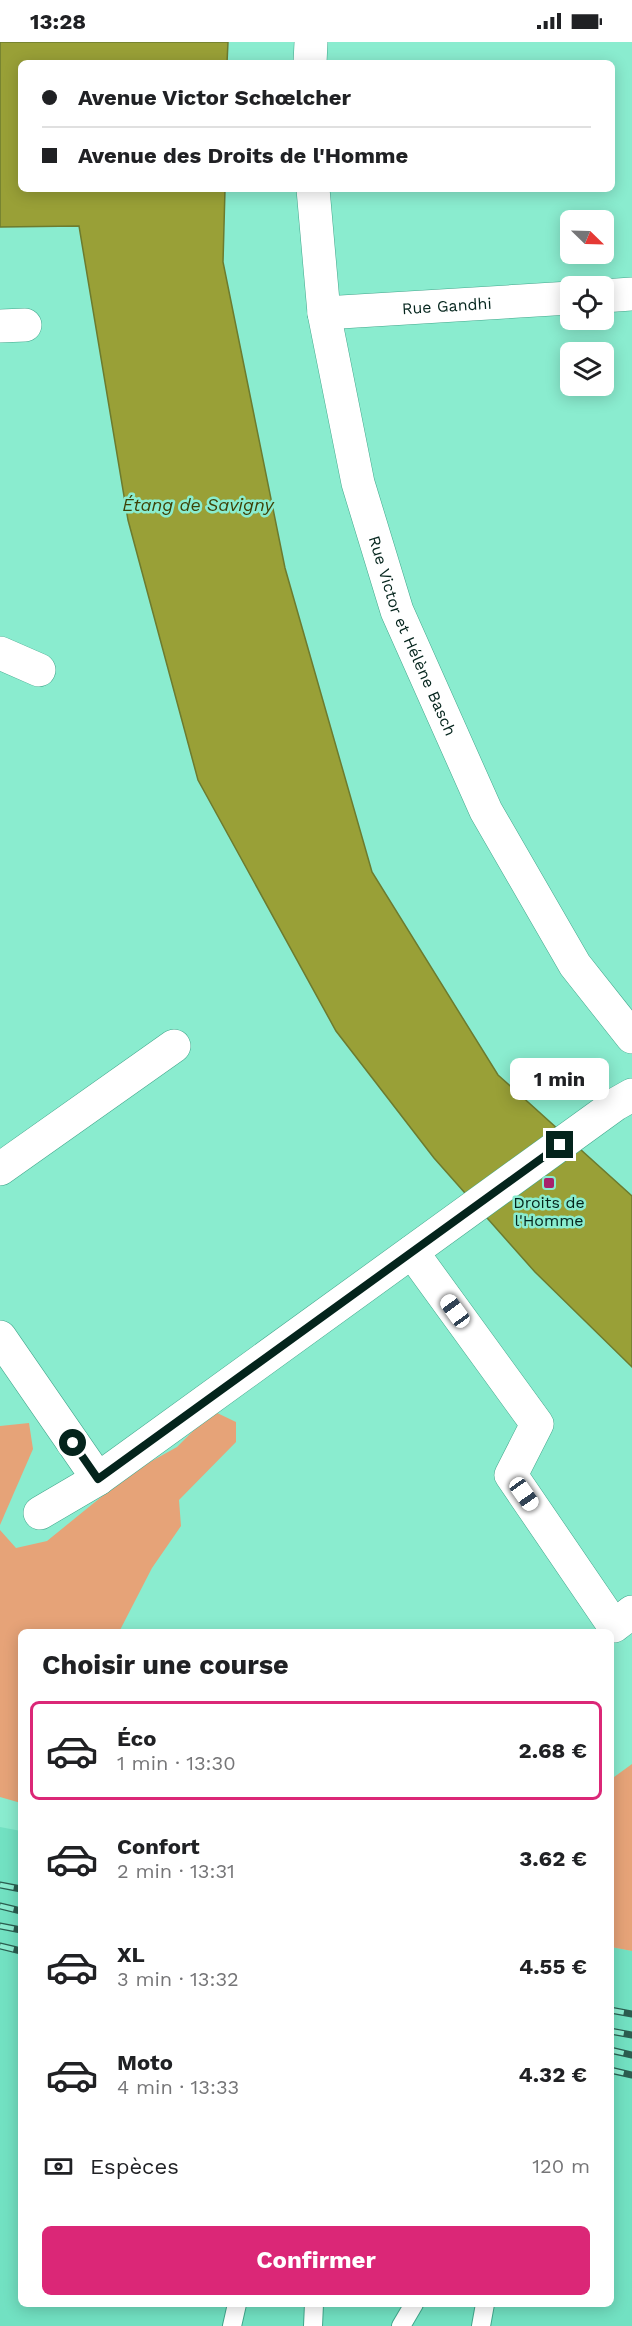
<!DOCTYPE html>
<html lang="fr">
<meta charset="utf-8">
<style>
:root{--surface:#fff;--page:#f2f2f2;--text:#202124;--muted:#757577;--line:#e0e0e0;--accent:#db2777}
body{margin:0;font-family:"Work Sans",sans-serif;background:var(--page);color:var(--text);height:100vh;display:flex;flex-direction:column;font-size:22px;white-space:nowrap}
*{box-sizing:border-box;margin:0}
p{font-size:20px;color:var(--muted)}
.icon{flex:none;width:33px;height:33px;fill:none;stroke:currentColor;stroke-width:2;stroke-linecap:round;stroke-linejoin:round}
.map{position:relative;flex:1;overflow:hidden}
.panel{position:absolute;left:18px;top:1587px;width:596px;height:678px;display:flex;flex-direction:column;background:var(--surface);border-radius:9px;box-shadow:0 3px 15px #0003}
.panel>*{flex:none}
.top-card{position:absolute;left:18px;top:18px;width:597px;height:132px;border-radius:9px;box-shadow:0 3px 15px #0003;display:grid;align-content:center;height:132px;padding:0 24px;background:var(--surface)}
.needle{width:39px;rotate:113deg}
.buttons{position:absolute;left:560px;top:168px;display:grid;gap:12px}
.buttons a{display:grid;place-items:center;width:54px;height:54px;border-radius:9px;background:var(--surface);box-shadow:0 3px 15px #0003;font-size:30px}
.end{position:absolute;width:27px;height:27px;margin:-14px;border:8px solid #04241c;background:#fff;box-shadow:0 0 0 3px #fff}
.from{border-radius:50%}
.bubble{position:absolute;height:42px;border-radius:9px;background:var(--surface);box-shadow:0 3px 15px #0003;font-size:20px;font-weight:700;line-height:42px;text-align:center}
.car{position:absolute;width:18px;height:36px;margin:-18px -9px;border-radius:8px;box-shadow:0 0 4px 2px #0007;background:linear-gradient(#fff 24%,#345 0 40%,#fff 0 76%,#345 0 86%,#fff 0)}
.top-card b{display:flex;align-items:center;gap:21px;height:57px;font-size:22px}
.top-card b+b{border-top:2px solid var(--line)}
.top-card i{width:15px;height:15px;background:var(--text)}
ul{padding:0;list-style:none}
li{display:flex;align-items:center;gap:18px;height:99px;margin:0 12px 9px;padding:0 12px;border:3px solid transparent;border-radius:9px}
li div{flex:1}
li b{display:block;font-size:22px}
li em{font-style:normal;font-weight:700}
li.on{border-color:var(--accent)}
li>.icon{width:54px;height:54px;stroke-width:1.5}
h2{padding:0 24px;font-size:27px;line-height:72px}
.pay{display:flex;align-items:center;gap:15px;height:66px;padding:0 24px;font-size:22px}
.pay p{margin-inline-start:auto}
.button{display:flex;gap:12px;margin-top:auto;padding:12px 24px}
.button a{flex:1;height:69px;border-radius:9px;background:var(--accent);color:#fff;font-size:24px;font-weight:700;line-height:69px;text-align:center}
.status{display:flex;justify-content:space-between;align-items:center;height:42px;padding:0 30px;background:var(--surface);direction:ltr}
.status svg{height:16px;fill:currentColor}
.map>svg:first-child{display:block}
.built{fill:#72e1c2}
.green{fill:#e6a378}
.water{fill:#99a037;stroke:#6c7b2f;stroke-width:1.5}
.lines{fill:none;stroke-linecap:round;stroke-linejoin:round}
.lane-casing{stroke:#42a78c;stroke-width:20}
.street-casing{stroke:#42a78c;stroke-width:34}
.lane{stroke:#fff;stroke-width:18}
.street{stroke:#fff;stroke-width:33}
.rail-casing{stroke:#2b5e50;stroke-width:7}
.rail{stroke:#8aeccf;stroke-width:4.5;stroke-dasharray:14;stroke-linecap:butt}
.route{stroke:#04241c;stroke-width:8}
.poi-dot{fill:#a7216b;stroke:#8aeccf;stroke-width:2}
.labels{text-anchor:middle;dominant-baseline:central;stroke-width:5;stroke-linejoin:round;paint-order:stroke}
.street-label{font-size:16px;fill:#04241c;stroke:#8aeccf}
.poi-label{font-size:16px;fill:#04241c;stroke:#8aeccf}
.water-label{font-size:18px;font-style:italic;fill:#3e4106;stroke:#8aeccf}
</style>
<div class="status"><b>13:28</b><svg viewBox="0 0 49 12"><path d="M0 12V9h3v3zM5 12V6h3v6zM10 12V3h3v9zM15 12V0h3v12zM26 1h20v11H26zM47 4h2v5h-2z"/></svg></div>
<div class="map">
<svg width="632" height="2284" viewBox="0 0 632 2284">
<rect width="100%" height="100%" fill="#8aeccf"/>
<path class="built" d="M0,1785l21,4v473h589l1,-357 21,4v375h-632z"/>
<g class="green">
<path d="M213,1369l23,11v20l-57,58 2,26 -29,42 -33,64h-98v171l-21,-6v-267l16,18 31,-7 85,-69 45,-25z"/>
<path d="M29,1381l4,26 -33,76v-99z"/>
<path d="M632,1722v187l-21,-4 -1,-167z"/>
</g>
<path class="water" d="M0,0h228l-1,21h-206v126h204l-2,73 62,306 87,304 126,203 134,121v171l-97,-95 -101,-114 -98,-127 -138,-251 -70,-260 -49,-294 -79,1z"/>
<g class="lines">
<g class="lane-casing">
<g id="lane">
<path d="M232,2284l5,-22"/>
<path d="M313,2284l1,-22"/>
<path d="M401,2284l13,-22"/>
<path d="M481,2284l4,-22"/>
</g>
</g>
<g class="street-casing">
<g id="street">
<path d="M310,21l1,-21"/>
<path id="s1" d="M313,147l11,124 34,170 39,128 89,200 89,154 57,72"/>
<path d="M603,254l29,-2"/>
<path id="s2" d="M324,271l246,-15"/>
<path d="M0,284l25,-1"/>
<path d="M0,611l39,17"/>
<path d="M0,1127l174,-123"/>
<path d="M412,1210l125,172 -26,51 103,151 18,-14"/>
<path d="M0,1295l98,142"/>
<path d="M40,1471l58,-34 518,-375 16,-9"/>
</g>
</g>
<use href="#lane" class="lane"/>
<use href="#street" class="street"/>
<g class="rail-casing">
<g id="rail">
<path d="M0,1843l21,4"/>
<path d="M0,1864l21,5"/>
<path d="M0,1884l21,4"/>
<path d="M0,1904l21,5"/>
<path d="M610,1968l22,4"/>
<path d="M610,1989l22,4"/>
<path d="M610,2008l22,5"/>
<path d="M610,2028l22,5"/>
</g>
</g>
<use href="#rail" class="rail"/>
</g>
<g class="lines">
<path class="route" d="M73,1401l25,36 462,-334"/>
</g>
<rect class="poi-dot" x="543" y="1135" width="12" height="12" rx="3"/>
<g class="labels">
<g class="street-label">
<text stroke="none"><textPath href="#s2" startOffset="123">Rue Gandhi</textPath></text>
<text stroke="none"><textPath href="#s1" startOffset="460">Rue Victor et Hélène Basch</textPath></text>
</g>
<g class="poi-label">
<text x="549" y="1160">Droits de<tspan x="549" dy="18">l'Homme</tspan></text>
</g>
<g class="water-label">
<text x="198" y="462">Étang de Savigny</text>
</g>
</g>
</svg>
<div class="buttons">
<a><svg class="needle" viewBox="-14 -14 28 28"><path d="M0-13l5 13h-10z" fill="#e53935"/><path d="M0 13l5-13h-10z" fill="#757577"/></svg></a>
<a><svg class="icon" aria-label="locate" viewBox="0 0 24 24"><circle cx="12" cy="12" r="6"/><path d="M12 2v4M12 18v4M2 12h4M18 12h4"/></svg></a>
<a><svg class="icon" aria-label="layers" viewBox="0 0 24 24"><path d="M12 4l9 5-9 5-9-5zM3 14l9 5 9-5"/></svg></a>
</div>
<i class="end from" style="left:73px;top:1401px"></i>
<i class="end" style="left:560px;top:1103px"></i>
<div class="bubble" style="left:510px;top:1016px;width:99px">1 min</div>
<i class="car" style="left:455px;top:1269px;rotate:324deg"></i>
<i class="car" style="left:524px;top:1452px;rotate:145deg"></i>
<div class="top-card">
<b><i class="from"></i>Avenue Victor Schœlcher</b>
<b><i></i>Avenue des Droits de l'Homme</b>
</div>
<section class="panel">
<h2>Choisir une course</h2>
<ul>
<li class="on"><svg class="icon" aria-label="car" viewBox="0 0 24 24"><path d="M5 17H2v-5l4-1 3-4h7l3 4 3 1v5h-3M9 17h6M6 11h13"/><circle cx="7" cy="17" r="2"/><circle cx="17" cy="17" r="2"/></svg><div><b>Éco</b><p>1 min · 13:30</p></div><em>2.68 €</em></li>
<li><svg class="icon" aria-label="car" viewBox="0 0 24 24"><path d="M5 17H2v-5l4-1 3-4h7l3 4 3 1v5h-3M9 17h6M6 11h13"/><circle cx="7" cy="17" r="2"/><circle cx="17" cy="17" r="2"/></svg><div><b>Confort</b><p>2 min · 13:31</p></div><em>3.62 €</em></li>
<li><svg class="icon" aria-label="car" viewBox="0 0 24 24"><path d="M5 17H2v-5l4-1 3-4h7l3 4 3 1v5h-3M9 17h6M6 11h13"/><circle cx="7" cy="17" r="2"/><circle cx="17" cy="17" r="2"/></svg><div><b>XL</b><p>3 min · 13:32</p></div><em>4.55 €</em></li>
<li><svg class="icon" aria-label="car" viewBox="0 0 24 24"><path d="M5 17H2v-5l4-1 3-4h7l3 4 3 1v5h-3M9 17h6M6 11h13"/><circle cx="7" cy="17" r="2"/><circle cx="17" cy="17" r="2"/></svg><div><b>Moto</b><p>4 min · 13:33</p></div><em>4.32 €</em></li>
</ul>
<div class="pay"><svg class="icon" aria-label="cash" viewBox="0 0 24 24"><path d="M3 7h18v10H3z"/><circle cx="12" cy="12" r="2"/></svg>Espèces<p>120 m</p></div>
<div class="button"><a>Confirmer</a></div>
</section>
</div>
